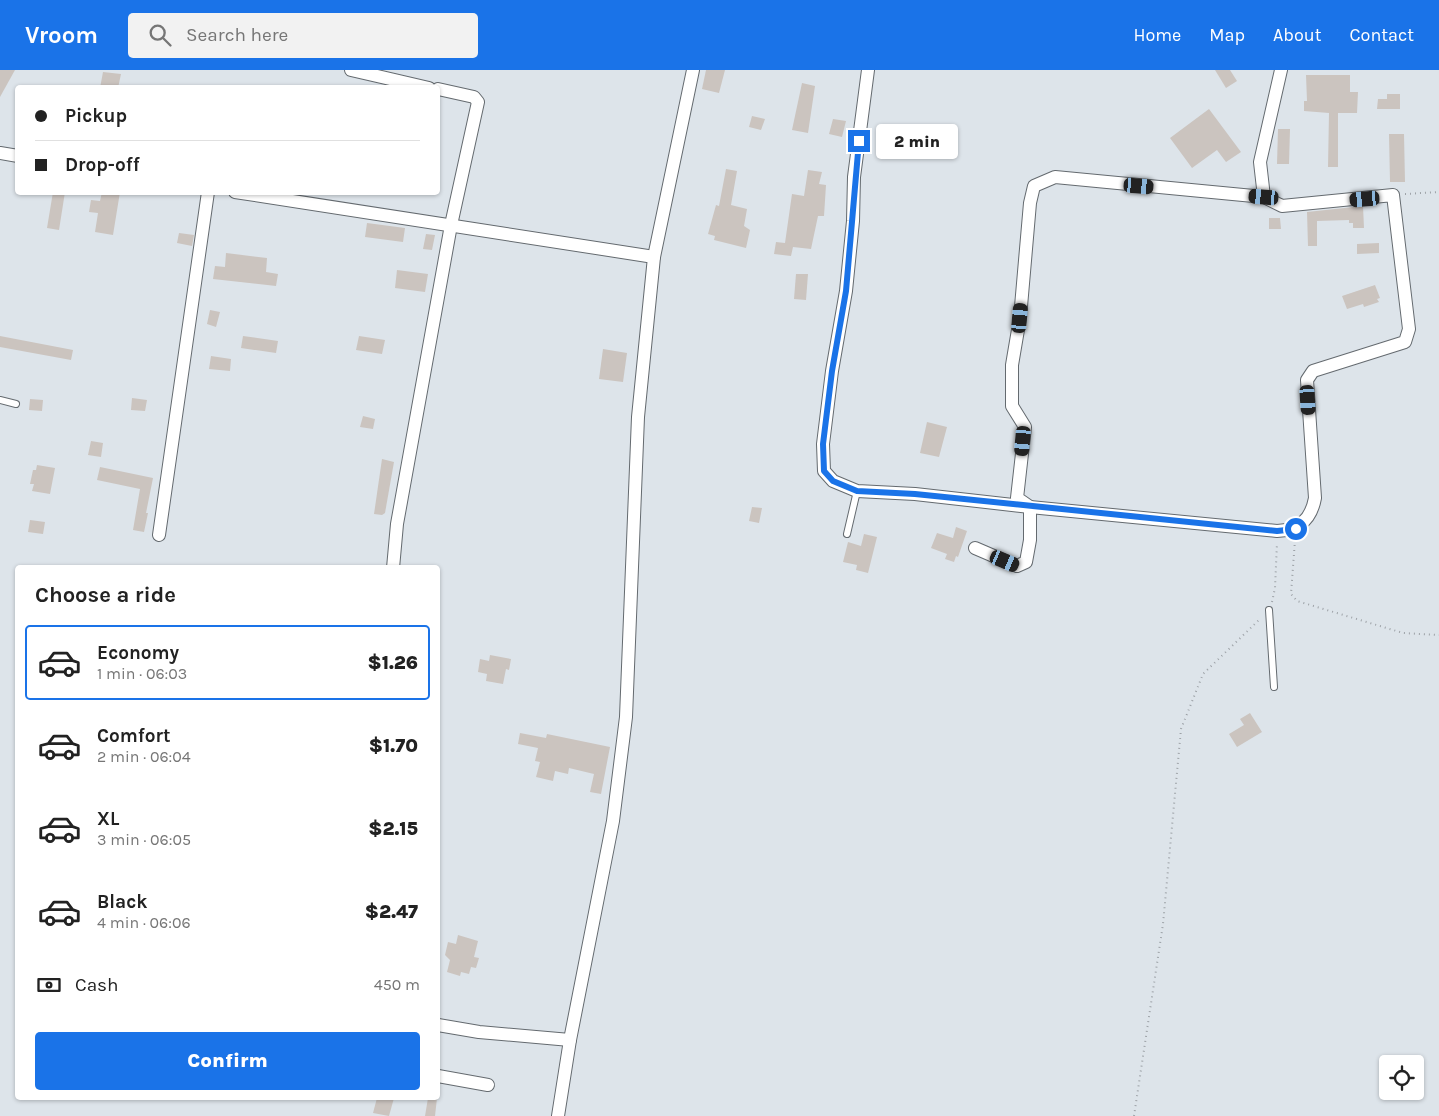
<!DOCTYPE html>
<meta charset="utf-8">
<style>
:root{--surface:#fff;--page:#f2f2f2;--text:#222;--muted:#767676;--line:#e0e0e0;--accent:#1a73e8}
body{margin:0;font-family:Karla,sans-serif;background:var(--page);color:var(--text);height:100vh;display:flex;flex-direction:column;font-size:19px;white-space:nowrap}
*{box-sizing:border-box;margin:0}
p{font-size:16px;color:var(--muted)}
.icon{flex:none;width:28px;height:28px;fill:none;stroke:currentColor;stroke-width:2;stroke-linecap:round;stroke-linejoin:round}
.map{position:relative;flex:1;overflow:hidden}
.panel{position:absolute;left:15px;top:495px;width:425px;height:535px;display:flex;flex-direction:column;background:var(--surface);border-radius:5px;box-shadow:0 1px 4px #0004}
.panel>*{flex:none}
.top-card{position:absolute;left:15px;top:15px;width:425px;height:110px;border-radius:5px;box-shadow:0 1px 4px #0004;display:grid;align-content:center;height:110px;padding:0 20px;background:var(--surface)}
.tools{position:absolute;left:1379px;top:985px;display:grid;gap:10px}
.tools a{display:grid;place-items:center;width:45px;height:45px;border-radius:5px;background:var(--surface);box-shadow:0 1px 4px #0004;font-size:25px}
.end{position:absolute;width:22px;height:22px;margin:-11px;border:6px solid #1a73e8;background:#fff;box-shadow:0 0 0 2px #fff}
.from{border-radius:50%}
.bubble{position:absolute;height:35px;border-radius:5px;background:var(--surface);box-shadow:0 1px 4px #0004;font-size:16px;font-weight:800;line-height:35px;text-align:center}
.car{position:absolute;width:15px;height:30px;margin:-15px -8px;border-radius:6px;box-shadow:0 0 4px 1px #0007;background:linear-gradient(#222 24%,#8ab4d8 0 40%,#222 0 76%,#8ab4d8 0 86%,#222 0)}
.top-card b{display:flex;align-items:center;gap:18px;height:48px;font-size:19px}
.top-card b+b{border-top:1px solid var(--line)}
.top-card i{width:12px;height:12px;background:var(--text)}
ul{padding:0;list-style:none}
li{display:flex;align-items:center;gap:15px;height:75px;margin:0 10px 8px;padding:0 10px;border:2px solid transparent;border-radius:5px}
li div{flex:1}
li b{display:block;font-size:19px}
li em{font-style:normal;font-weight:800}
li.current{border-color:var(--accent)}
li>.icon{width:45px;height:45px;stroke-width:1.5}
h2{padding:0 20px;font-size:22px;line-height:60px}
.pay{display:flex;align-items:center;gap:12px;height:55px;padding:0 20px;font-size:19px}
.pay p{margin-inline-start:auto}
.action{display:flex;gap:10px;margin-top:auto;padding:10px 20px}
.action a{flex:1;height:58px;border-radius:5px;background:var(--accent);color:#fff;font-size:20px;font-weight:800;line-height:58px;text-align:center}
header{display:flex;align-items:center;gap:30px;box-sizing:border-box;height:70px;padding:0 25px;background:var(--accent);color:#fff}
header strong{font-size:24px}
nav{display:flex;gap:28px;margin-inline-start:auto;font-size:18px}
.search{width:350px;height:45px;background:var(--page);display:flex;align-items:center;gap:12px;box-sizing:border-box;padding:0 18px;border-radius:5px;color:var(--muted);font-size:19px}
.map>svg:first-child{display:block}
.building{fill:#cbc4bf}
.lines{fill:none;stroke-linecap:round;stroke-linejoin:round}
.lane-casing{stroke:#646a6f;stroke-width:8}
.street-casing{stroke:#646a6f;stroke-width:14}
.path{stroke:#9da2a7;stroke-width:2;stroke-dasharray:1 4;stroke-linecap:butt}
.lane{stroke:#fff;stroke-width:6}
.street{stroke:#fff;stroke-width:12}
.route{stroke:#1a73e8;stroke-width:6}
</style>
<header>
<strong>Vroom</strong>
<div class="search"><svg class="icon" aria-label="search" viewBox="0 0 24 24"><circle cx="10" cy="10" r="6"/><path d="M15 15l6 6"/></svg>Search here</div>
<nav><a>Home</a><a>Map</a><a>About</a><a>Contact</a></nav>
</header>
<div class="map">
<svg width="1439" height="1046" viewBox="0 0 1439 1046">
<rect width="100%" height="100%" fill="#dde4ea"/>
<g class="building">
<path d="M0,0h15l-15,27z"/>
<path d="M706,0h19l-6,23 -17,-4z"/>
<path d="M1215,0h15l7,11 -11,7z"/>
<path d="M103,2l18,2 -3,14h-18z"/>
<path d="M1306,5h44v17h8l-1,21h-19v54h-10l1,-54 -25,-2v-10h3z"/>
<path d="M802,13l13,3 -7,47 -16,-3z"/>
<path d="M1387,24h13v15h-23l1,-10h9z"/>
<path d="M1209,39l32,43 -15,10 -9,-12 -25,18 -22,-30z"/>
<path d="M752,46l13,3 -4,11 -12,-3z"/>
<path d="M833,49l13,2 -4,16 -13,-3z"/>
<path d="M1278,59h12l-1,35h-12z"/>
<path d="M1389,64h15l1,48h-15z"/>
<path d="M726,99l11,2 -6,34 16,4 -3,17 6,4 -4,18 -32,-8 1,-4 -7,-2 8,-29 3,1z"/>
<path d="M808,100l14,2 -3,12 7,1 -2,31h-6l-7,33 -18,-2 -2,9 -17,-2 2,-12 9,1 7,-49 12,2z"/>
<path d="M53,122h12l-6,38 -12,-2z"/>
<path d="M102,122h18l-7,43 -18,-3 3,-19 -9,-1 2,-12 9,1z"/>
<path d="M1363,136l1,22h-11v-5h-4v-3l-32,1v25h-9l-1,-34z"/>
<path d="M1269,148h11l1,11h-12z"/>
<path d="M367,153l38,5 -2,14 -38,-5z"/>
<path d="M179,163l15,2 -2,11 -15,-3z"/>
<path d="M426,164l9,1 -3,15 -9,-1z"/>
<path d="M1379,173v10l-22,1v-10z"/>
<path d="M226,183l41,5 -1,14 12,2 -2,12 -63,-7 2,-13 10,1z"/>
<path d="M397,200l31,4 -3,18 -30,-4z"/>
<path d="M796,204h12l-2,26 -12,-1z"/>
<path d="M1375,215l5,13 -3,1 2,3 -15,5 -1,-3 -16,5 -5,-13z"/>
<path d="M210,240l10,2 -4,15 -9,-3z"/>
<path d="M0,266l73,14 -2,10 -71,-13z"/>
<path d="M243,266l35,5 -2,12 -35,-5z"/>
<path d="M359,266l26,4 -3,14 -26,-4z"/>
<path d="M603,279l24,4 -4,29 -24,-3z"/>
<path d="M211,286l20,3 -1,12 -21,-2z"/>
<path d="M132,328l15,2 -2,11 -14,-1z"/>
<path d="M30,329l13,1 -1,11 -13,-1z"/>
<path d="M363,346l12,3 -2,10 -13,-2z"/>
<path d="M927,352l20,5 -8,30 -19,-4z"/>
<path d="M91,371l12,2 -2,14 -13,-2z"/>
<path d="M382,389l12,3 -9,51 -3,2 -8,-1z"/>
<path d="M37,395l18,3 -5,26 -18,-3 2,-7h-4l3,-14h3z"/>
<path d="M100,397l53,11 -7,35h2l-4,19 -11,-2 7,-41 -43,-9z"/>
<path d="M752,437l10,1 -3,15 -10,-2z"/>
<path d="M30,450l15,2 -2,12 -15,-2z"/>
<path d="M956,457l11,4 -9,26 -2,-1 -2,6 -9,-3 2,-5 -16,-6 6,-15 16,5z"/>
<path d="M864,464l13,3 -9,36 -12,-3 1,-5 -14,-3 5,-20 13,4z"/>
<path d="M490,585l21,4 -2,11 -3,-1 -3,15 -17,-3 1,-7 -9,-2 2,-13 9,2z"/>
<path d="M1250,643l12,19 -25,15 -8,-13 15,-9 -4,-6z"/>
<path d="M520,663l26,5 1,-4 63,13 -9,47 -11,-2 4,-18 -25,-6 -1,6 -13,-3 -2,10 -17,-4 4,-15 -5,-1 3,-13 -20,-4z"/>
<path d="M458,865l20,6 -4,16 5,1 -3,10 -5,-1 -2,7 -8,-2 -1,4 -13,-4 3,-12 -5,-5 3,-13 8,2z"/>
<path d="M377,1028h17l-5,18 -16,-3z"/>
<path d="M428,1028h9l-2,18h-10z"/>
</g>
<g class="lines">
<g class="lane-casing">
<g id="lane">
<path d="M0,330l16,4"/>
<path d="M847,464l10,-43"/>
<path d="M1269,540l5,77"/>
</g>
</g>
<g class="street-casing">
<g id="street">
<path d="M351,0l78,18"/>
<path d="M868,0l-14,107 -1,44 -7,70 -14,80 -9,73 1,27 9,10 24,10 58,3 115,13 247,24c22,-1 34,-11 38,-33l-8,-118 6,-9 92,-29 4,-13 -16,-134 -111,11 -18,-9 -4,-35 21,-92"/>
<path d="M0,83l18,3"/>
<path d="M235,122l419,65"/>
<path d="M159,465l49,-343"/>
<path d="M975,478l42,18 9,-4 4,-22v-33l-13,-9 8,-71 -13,-21v-41l8,-47 10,-115 4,-17 21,-9 209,20"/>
<path d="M393,498l4,-44 54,-299 27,-123 -4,-5 -36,-8"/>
<path d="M438,955l41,7 91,8"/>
<path d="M438,1006l50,9"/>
<path d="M558,1046l12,-76 43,-219 13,-104 12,-300 16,-160 39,-187"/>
</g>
</g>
<g class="path">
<path d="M1405,124l34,-2"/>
<path d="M1295,470l-4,54 6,7 106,32 36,2"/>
<path d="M1272,532l3,-14 2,-45"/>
<path d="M1134,1046l29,-192 18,-195 22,-55 58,-56"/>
</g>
<use href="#lane" class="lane"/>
<use href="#street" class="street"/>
</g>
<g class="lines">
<path class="route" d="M859,71l-13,150 -14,80 -9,73 1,27 9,10 24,10 58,3 362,37 19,-2"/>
</g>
</svg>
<div class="tools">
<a><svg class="icon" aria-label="locate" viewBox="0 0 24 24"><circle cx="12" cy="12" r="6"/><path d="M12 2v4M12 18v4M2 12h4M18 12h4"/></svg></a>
</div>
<i class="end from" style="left:1296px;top:459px"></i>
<i class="end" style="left:859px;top:71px"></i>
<div class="bubble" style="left:876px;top:54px;width:82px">2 min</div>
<i class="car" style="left:1139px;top:116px;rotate:95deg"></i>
<i class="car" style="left:1264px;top:127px;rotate:275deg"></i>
<i class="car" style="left:1365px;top:129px;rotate:265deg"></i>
<i class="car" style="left:1020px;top:248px;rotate:5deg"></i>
<i class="car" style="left:1308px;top:330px;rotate:176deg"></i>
<i class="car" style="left:1023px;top:371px;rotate:185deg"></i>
<i class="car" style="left:1005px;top:491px;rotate:113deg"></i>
<div class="top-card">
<b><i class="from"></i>Pickup</b>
<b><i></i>Drop-off</b>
</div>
<section class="panel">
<h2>Choose a ride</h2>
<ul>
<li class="current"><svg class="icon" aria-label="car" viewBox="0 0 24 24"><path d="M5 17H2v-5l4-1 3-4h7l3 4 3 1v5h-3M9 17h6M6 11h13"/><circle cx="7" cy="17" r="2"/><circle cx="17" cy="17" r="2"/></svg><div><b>Economy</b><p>1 min · 06:03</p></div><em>$1.26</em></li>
<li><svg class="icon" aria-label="car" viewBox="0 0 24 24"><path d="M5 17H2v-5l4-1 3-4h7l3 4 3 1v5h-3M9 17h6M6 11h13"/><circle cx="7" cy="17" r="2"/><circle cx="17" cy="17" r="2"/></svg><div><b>Comfort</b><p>2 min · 06:04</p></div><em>$1.70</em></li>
<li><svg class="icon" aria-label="car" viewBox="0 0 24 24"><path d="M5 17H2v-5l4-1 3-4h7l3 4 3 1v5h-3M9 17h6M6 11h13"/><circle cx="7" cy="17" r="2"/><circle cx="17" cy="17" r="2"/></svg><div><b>XL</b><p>3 min · 06:05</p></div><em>$2.15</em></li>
<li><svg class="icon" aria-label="car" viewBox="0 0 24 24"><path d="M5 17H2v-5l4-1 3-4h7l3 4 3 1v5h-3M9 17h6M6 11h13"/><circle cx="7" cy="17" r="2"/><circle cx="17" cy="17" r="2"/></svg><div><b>Black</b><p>4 min · 06:06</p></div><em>$2.47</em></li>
</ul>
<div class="pay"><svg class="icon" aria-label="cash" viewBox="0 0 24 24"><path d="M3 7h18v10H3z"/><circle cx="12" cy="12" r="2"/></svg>Cash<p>450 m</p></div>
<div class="action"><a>Confirm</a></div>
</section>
</div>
